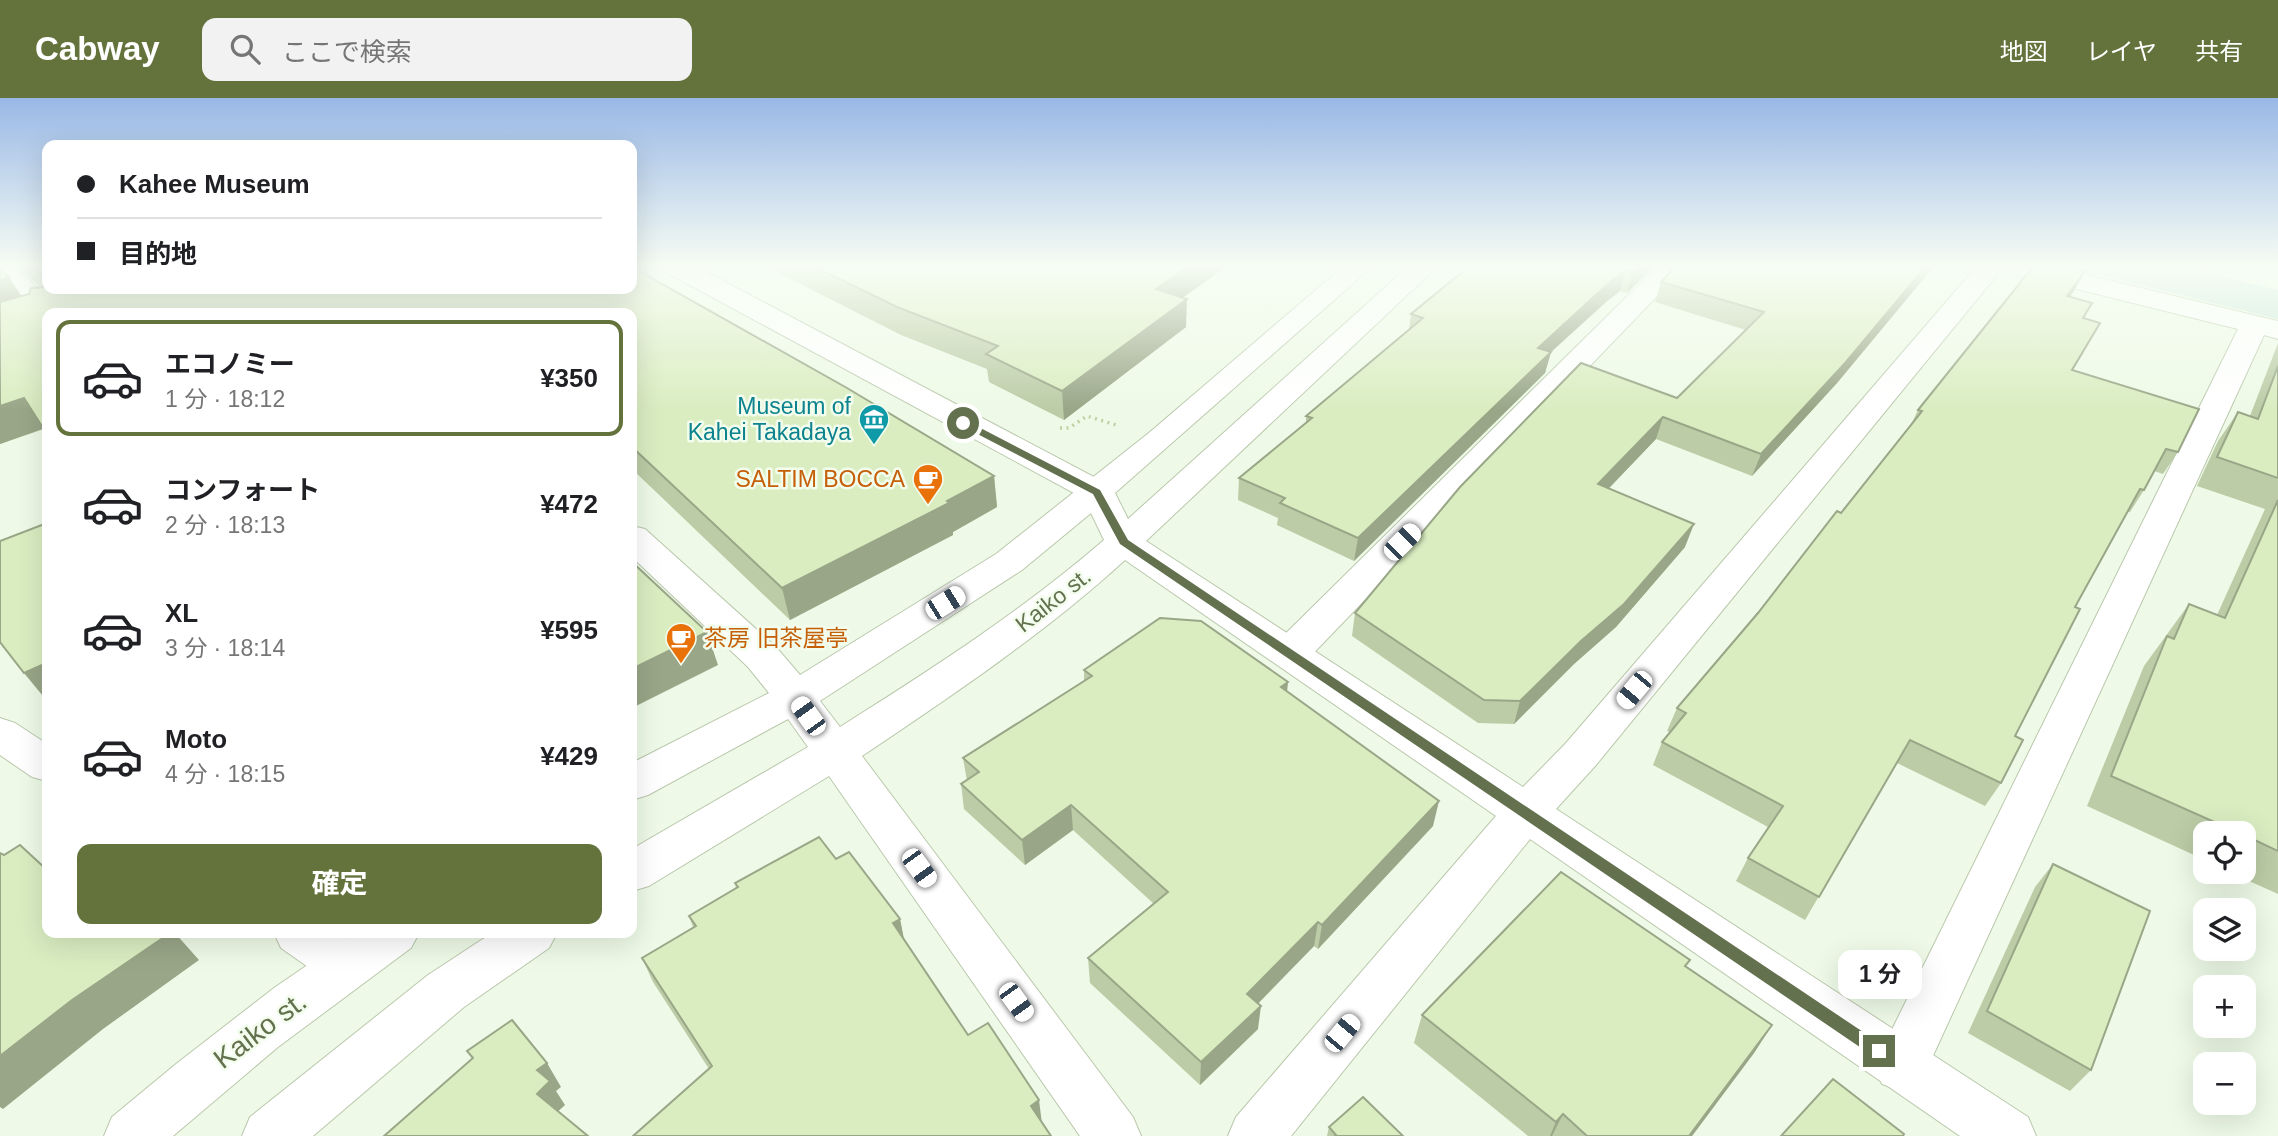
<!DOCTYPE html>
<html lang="ja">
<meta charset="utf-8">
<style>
:root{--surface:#fff;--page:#f2f2f2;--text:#202124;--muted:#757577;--line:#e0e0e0;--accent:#64733c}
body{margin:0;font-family:Helvetica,"Noto Sans JP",sans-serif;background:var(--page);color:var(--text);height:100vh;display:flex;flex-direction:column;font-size:26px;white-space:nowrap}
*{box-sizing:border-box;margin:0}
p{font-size:23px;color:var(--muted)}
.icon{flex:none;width:38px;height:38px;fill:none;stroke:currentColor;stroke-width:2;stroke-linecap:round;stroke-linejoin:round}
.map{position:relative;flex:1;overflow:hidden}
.drawer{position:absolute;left:42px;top:210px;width:595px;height:630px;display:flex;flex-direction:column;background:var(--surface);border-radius:14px;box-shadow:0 7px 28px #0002}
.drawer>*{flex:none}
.guide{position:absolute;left:42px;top:42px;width:595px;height:154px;border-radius:14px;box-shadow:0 7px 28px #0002;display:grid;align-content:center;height:154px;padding:0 35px;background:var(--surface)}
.fabs{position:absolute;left:2193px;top:723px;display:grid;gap:14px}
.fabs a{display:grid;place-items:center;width:63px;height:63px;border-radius:14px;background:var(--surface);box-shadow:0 7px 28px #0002;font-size:35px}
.end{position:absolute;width:32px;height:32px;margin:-16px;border:9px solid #63714e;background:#fff;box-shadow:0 0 0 4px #fff}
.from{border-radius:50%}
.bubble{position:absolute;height:49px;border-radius:14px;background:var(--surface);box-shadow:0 7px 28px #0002;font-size:23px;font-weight:700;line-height:49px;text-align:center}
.car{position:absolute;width:21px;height:42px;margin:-21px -10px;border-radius:9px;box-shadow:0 0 5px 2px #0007;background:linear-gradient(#fff 24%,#345 0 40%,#fff 0 76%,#345 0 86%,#fff 0)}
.guide b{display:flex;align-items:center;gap:24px;height:66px;font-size:26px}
.guide b+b{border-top:2px solid var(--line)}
.guide i{width:18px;height:18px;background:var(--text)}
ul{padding:12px 0 0;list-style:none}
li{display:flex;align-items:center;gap:21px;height:116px;margin:0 14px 10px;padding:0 21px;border:4px solid transparent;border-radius:14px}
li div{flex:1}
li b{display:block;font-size:26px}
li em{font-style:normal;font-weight:700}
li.active{border-color:var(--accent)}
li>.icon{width:63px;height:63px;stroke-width:1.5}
.cta{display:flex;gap:14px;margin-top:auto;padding:14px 35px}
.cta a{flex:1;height:80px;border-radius:14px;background:var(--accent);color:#fff;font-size:28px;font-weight:700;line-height:80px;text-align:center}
header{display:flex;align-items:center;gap:42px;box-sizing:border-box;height:98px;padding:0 35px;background:var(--accent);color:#fff}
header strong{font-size:33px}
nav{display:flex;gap:38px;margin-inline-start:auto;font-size:24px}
.search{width:490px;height:63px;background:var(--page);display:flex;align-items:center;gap:18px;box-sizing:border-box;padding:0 24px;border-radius:14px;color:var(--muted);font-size:26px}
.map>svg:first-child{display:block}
.green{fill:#c7e6da}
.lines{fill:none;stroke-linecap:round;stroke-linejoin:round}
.service-casing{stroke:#bac8ac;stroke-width:2}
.minor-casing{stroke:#bac8ac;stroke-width:2}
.tertiary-casing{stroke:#bac8ac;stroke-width:2}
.path{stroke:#bfd1a4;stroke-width:3.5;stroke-dasharray:2 4.5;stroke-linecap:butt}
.service{fill:#fff;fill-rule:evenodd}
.minor{fill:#fff;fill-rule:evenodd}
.tertiary{fill:#fff;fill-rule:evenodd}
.wall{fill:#bbcca6}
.shaded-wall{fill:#99a687}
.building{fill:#daedc1;stroke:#99a687;stroke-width:2}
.route{fill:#63714e}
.labels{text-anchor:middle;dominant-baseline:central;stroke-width:5;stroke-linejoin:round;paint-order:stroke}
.culture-label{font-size:23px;fill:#0d838f;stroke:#f3fded;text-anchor:end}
.food-label{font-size:23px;fill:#c56008;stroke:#f3fded;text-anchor:end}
.street-label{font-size:23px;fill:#63714e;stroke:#f3fded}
.near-street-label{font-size:28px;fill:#63714e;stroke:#f3fded}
</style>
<header>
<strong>Cabway</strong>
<div class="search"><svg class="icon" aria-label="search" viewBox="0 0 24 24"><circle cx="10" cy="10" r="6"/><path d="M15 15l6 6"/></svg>ここで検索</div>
<nav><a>地図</a><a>レイヤ</a><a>共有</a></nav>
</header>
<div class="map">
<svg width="2278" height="1038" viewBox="0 0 2278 1038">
<rect width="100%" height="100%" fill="#eefae7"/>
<path class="green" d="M2059,167h115l104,25v29z"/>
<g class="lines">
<g class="service-casing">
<path id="service" d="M0,167h11l47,40 3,5 -2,3 -17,2 -42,-38z"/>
</g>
<g class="minor-casing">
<g id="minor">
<path d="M660,167h33l416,220 5,7 -5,7 -12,3 -12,-3 -421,-228z"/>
<path d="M1659,167h28l-383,398 -14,4 -14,-4 -6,-10 6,-10z"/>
<path d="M2000,167h46l219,53 13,3v18l-14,-4 -344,749 -19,7 -19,-7 -8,-18 364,-737 -234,-58z"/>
<path d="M0,620l15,5 32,21v37l-15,-4 -32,-22z"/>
<path d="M274,835c39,0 77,-10 97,32l-7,16 -18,6 -18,-6 -47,-33z"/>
</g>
</g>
<g class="tertiary-casing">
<g id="tertiary">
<path d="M1345,167h29l-259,228 13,26 282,-254h29l-293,276 377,246 43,-44 412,-478h27l-409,500 -40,44 472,308 8,19h-76l-430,-297 -239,297h-63l8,-19 260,-301 -371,-256c-81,74 -172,135 -263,196l271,361 8,19h-61l-251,-360 -180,110 -17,5v-42l176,-102 -20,-28 -140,76 -16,5v-37l137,-70 -21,-26 -116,-110v-31l13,3 131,118 24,28 196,-121 154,-122zM1091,415l13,27c-82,71 -172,129 -264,187l-20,-26 202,-131z"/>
<path d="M354,835h65l-8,15 -133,99 -105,89h-69l8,-19 64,-53 98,-76z"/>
<path d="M492,835h65l-8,15 -85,59 -151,129h-71l8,-19 178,-142z"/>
</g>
</g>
<path class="path" d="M1060,330h9l18,-12 29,9"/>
<use href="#service" class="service"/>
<use href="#minor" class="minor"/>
<use href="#tertiary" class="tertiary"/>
</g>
<g class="wall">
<path d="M15,167h32v24h585l362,187 3,31 -44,25v3l-163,85 -158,-151v-156h-585v121l-3,-5 -44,15 21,-148 8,-2 12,-7z"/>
<path d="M763,167h164l6,3 5,-3h291l-47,33 4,29 -122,93 -75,-38 -2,-13 -86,-34z"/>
<path d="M1471,167h184l-28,28 -7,-2 -14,11 -55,50 -6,21 -191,188 -77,-36 1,-7 -40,-18 1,-22 67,-55v-7l103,-86 2,-16z"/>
<path d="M1677,167h258l-98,118 -85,93 -96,-37 -48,50 77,58 -69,80 -42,37 -60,60 -36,-1 -126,-87 3,-23 322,-215 69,-68 -91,-28 6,-20z"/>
<path d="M2085,173l-15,26 13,21 17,5 -27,47 105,82 -15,22 -9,-3 -10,19 -14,22h-2l-53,95 -60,129 -14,47 -16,23 -88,-43 -92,157 -69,-39 12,-23 20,-31 -115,-62 9,-23 8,-10 -3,-1 10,-23 164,-195 69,-86 8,-17z"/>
<path d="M2278,245v551l-49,-22h15v-39h-39v27l-118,-54 57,-140 45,-62 28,11 48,-106 -68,-23 21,-45 20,-29 12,4z"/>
<path d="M1084,572l204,12 -1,10 146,134 -115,123 -4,-3 -56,57v26l-58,56 -110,-102 -2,-25 66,-54 -81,-74 -48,35 -61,-56 -3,-25 6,-3 -4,-23 121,-77z"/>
<path d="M836,761l64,60 4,22 64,94 71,65 -330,-31 -56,-87 -11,-24 51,-31 -4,-11 47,-28 -1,-5z"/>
<path d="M2053,766l38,206 -21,21 -102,-58 67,-146z"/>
<path d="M1687,869l85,58 -18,28 -62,83h-164l-114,-93 8,-28z"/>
<path d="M1329,1029l74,9h-76z"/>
</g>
<g class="shaded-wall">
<path d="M1191,167h38l-74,52 1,-28z"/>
<path d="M1641,167h14l-28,28 5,-20z"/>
<path d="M1927,167h8l-98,118 -85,93 9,-22z"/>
<path d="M47,168v22l-12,-19z"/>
<path d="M1625,173l-5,20 -14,11 -55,50 -6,21 -191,188 4,-23 180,-190 73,-67z"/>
<path d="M2085,173l-11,20 -18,25 11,-20z"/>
<path d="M9,179l19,29 -28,9v-35z"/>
<path d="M1187,201l-1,28 -122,93 -2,-29z"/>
<path d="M24,300l21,30 -45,16v-38z"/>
<path d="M1663,319l-7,22 -65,68 7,-23z"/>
<path d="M994,378l3,31 -44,25v3l-163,85 -8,-32z"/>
<path d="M1694,426l-9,23 -69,80 -42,37 -60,60 6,-23z"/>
<path d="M707,534l11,33 -86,43v-39z"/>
<path d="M42,567l5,6v30l-23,-28z"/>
<path d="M1288,584l-3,25 -4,-20z"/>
<path d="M1439,703l-6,25 -115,123 4,-24z"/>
<path d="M1071,707l2,25 -48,35 -3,-25z"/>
<path d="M900,821l5,25 -12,-21z"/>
<path d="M1318,824l-4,24 -70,72 3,-24z"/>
<path d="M170,835h5l24,27 -96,69 -100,80 -3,-2v-51l72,-56z"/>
<path d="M1261,908l-3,23 -58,56 1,-23z"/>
<path d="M1772,927l-18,28 -62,83h-3z"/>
<path d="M547,965l14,24 -5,4 9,14 -13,12 -15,-23v-24z"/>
<path d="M1039,1002l3,24 -11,-18z"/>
<path d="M1563,1016l-11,22h-2l6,-14z"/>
</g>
<g class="building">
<path d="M31,167h16v1l-12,3z"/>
<path d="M811,167h116l6,3 5,-3h253l-35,24 31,10 -125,92 -76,-37 12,-8 -101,-39z"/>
<path d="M1471,167h170l-9,8 -7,-2 -14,10 -73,67 13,4 -193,186 -78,-35 5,-5 -46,-20 73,-60 -6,-2 117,-98 -12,-4z"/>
<path d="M1677,167h250l-81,97 -85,92 -98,-37 -65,67 96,40 -70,80 -43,37 -61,60 -36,-1 -129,-87 105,-126 121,-124 96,35 87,-86 -103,-30z"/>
<path d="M2060,167l25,6 -18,25 25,7 -9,15 17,5 -28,47 127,39 -21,43 -12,-3 -22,41 -4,-1 -65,118 5,2 -65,127 8,4 -22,43 -91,-43 -91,157 -71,-39 35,-52 -121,-64 24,-29 -9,-5 81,-95 79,-102 4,2 81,-102 -4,-1 114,-142z"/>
<path d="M632,169l215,121 147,88 -47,25 2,2 -167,85 -150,-141v-134h-585v118h-2l-21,-33 -24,8v-104l29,-8 2,-6 16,-1v2h585z"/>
<path d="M0,171l9,8 -9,3z"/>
<path d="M2278,268v112l-61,-21 21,-45 20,7z"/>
<path d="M2278,402v351l-34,-16v-2h-5l-128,-57 56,-140 7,3 15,-35 36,14z"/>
<path d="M47,425v148l-5,-6 -18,8 -24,-31v-101z"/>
<path d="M632,464l75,70 -75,37z"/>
<path d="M1160,520l41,3 87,61 -7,5 158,114 -117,124 -4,-3 -71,72 14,12 -60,56 -113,-104 80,-66 -97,-87 -49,35 -61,-56 18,-12 -16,-14 129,-82 -8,-6z"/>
<path d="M819,739l17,22 13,-7 51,67 -7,4 75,112 20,-12 51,77 -8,6 20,30h-418l79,-70 -70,-108 54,-32 -7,-10 49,-29 -3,-4z"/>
<path d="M20,747l27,25v63h123l-98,67 -72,56v-203l4,2z"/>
<path d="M2053,766l97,47 -59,159 -104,-59z"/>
<path d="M1561,774l129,88 -5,6 87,59 -83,111h-102l-24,-22 -7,8 -134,-107z"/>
<path d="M512,922l35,43 -10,7 13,11 -13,13 51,42h-204l89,-78 -6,-7z"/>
<path d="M1833,981l71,55 -1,2h-122z"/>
<path d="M1363,999l40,39h-68l1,-1 -7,-8z"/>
</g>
<linearGradient id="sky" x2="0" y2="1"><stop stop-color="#99b8e6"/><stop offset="0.54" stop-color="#f7fdf4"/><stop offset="1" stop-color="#f7fdf4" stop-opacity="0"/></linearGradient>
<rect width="2278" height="312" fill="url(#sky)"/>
<path class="route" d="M960,323h7l133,69 28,50 756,506v10h-11l-753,-512 -27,-50 -133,-69z"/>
<defs>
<g id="museum-pin" transform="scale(1.575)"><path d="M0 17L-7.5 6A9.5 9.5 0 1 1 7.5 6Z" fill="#0f9aa8" stroke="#f3fded"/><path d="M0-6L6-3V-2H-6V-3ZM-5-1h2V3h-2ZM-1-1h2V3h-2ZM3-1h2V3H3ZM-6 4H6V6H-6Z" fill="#fff"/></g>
<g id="cafe-pin" transform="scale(1.575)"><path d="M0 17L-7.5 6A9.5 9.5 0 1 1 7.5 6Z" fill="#e8710a" stroke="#f3fded"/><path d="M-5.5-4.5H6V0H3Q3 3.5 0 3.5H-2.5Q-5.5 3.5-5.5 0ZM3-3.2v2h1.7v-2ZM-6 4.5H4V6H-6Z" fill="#fff"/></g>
</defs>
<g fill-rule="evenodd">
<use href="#museum-pin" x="874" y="321"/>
<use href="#cafe-pin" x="928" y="381"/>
<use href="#cafe-pin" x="681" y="540"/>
</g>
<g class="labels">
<g class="culture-label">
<text x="851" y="308">Museum of<tspan x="851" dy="26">Kahei Takadaya</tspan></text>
</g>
<g class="food-label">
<text x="905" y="381">SALTIM BOCCA</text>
<text x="704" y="540" text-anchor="start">茶房 旧茶屋亭</text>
</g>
<g class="street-label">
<text transform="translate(1053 502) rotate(-38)">Kaiko st.</text>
</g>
<g class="near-street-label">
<text transform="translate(260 932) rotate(-37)">Kaiko st.</text>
</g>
</g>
</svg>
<div class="fabs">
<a><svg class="icon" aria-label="locate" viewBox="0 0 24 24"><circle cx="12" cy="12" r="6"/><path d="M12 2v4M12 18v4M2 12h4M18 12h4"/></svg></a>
<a><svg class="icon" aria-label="layers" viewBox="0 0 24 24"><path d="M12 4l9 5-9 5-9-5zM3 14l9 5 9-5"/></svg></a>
<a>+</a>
<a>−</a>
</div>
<i class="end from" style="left:963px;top:325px"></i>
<i class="end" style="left:1879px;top:953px"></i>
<div class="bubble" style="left:1838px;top:852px;width:84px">1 分</div>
<i class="car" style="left:1402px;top:444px;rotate:45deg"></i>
<i class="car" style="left:945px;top:505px;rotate:58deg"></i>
<i class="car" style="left:1634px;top:592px;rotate:220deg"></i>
<i class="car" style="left:808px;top:618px;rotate:324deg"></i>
<i class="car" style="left:919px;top:770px;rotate:144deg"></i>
<i class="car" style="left:1016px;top:904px;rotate:144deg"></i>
<i class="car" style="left:1342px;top:935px;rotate:40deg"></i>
<div class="guide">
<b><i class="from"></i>Kahee Museum</b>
<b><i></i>目的地</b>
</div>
<section class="drawer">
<ul>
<li class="active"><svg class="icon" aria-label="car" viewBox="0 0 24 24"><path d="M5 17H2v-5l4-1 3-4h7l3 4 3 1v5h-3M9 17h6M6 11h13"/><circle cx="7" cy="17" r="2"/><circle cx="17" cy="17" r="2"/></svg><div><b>エコノミー</b><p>1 分 · 18:12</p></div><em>¥350</em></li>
<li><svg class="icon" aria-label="car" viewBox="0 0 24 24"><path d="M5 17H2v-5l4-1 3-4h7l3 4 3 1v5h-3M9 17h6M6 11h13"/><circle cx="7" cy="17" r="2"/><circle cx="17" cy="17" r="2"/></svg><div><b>コンフォート</b><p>2 分 · 18:13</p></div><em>¥472</em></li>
<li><svg class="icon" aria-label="car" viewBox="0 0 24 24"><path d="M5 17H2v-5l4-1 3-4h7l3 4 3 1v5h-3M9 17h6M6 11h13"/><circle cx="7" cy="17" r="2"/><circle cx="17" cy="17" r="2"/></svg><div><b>XL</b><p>3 分 · 18:14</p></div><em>¥595</em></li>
<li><svg class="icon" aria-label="car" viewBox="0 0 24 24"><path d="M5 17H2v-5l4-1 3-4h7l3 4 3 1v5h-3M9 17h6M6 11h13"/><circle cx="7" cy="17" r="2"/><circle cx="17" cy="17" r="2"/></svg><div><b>Moto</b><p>4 分 · 18:15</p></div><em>¥429</em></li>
</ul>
<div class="cta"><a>確定</a></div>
</section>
</div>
